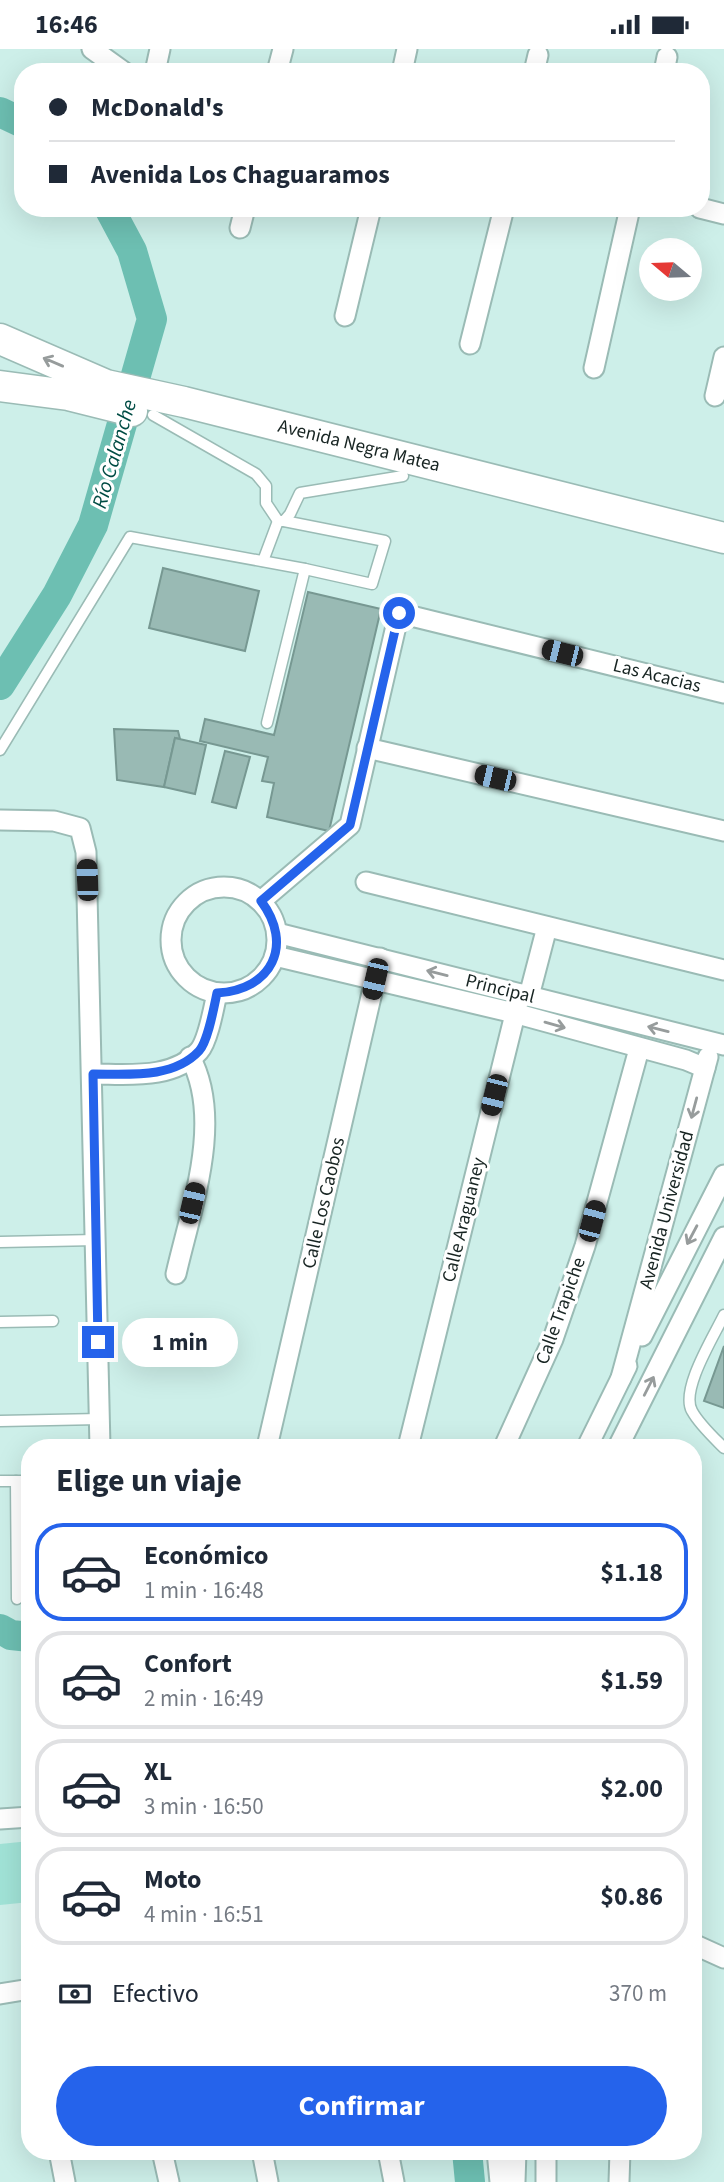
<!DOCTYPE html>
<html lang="es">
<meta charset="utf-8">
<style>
:root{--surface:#fff;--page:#f6f6f7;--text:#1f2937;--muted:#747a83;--line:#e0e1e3;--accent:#2563eb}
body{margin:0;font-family:"Source Sans 3",sans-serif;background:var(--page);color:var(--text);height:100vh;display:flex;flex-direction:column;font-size:26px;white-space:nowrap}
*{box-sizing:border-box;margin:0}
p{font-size:23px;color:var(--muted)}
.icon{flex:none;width:38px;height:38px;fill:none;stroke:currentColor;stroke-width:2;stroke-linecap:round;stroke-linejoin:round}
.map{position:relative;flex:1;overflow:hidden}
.side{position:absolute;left:21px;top:1390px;width:681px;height:721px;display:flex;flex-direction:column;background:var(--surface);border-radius:28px;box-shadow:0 7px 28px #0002}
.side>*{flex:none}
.hud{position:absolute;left:14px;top:14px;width:696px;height:154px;border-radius:28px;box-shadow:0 7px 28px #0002;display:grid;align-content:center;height:154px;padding:0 35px;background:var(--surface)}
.needle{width:46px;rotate:289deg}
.fabs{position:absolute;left:639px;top:189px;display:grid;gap:14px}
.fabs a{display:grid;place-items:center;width:63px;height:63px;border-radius:50%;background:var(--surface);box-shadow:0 7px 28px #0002;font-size:35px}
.end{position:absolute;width:32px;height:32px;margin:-16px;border:9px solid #2563eb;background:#fff;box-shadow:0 0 0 4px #fff}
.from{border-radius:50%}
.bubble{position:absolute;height:49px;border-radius:24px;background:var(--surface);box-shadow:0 7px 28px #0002;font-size:23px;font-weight:700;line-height:49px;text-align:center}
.car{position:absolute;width:21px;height:42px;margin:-21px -10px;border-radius:9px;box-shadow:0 0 5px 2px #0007;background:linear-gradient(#222 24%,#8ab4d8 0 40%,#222 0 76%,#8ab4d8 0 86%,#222 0)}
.hud b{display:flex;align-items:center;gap:24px;height:66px;font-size:26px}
.hud b+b{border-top:2px solid var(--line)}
.hud i{width:18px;height:18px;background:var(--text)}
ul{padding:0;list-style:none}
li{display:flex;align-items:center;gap:21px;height:98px;margin:0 14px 10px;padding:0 21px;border:4px solid var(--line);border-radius:28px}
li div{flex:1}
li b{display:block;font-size:26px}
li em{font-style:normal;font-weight:700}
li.selected{border-color:var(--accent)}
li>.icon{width:63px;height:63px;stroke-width:1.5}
h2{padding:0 35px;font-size:32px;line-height:84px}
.pay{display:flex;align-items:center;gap:18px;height:77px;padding:0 35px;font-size:26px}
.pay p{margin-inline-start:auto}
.cta{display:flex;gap:14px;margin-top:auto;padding:14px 35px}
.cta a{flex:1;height:80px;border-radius:42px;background:var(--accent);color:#fff;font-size:28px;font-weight:700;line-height:80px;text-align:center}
.status{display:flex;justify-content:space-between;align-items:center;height:49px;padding:0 35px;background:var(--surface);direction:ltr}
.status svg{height:19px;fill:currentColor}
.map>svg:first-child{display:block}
.green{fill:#a1e3d7}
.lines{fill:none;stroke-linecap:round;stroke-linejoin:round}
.river{stroke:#6dbfb2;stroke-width:30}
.building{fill:#99bab4;stroke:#779892;stroke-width:2}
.service-casing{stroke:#9abbb5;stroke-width:13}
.minor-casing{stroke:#9abbb5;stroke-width:23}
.primary-casing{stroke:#9abbb5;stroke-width:33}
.service{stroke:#fff;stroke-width:10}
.minor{stroke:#fff;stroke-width:19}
.primary{stroke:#fff;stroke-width:30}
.oneway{stroke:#979c9c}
.route{stroke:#2563eb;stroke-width:9}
.labels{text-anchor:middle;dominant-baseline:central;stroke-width:6;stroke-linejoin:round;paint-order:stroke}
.street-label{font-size:19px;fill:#172422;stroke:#fff}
.water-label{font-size:21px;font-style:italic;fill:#004c44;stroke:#fff}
</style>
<div class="status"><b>16:46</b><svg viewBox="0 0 49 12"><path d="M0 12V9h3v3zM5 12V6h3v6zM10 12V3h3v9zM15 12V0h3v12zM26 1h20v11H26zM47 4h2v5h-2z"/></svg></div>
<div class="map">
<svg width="724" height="2133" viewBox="0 0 724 2133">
<rect width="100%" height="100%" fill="#cdefe9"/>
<path class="green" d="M30,1792v61l-30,3v-61z"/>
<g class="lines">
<g class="river">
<path d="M0,63l23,11"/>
<path d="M0,636l57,-90 36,-70 59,-206 -20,-68 -23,-43"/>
<path d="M0,1580l11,6 19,2"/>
<path d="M467,2102l3,31"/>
</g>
</g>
<g class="building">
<path d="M163,519l96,23 -14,60 -96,-23z"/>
<path d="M308,543l73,17 -52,222 -62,-14 7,-34 -12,-2 6,-24 -68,-16 5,-22 69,16z"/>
<path d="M114,680l64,2 2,8 -5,-1 -11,49 -47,-7z"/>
<path d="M175,689l31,7 -11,49 -31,-7z"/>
<path d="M225,702l25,6 -14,51 -24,-6z"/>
<path d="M724,1297v62l-20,-7z"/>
</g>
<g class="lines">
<g class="service-casing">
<g id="service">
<path d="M153,366l103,59 10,12v17l12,18"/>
<path d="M263,512l15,-40h6l6,-7 10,-21 103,-17"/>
<path d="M267,674l38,-154"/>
<path d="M0,701l130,-213 175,32 67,15 13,-43 -101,-20"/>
<path d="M0,1193l96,-2"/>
<path d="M724,1266c-10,21 -44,75 -32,96 7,13 21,26 32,37"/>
<path d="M0,1273l53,-1"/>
<path d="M0,1372l100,-2"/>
<path d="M0,1432h30"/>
<path d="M16,1432l1,118"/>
</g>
</g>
<g class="minor-casing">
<g id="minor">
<path d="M92,0l32,23"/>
<path d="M155,23l5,-23"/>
<path d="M277,23l6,-23"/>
<path d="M402,23l5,-23"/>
<path d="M534,23l4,-17"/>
<path d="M664,23l3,-15"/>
<path d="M700,159l24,6"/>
<path d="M240,179l5,-20"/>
<path d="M345,267l26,-108"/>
<path d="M470,295l34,-136"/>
<path d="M594,319l36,-160"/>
<path d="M715,347l9,-39"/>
<path d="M367,699l357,83"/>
<path d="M0,771l54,1 26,7 6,24 14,595"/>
<path d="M366,833l358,88"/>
<circle cx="224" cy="891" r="53"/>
<path d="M261,852l89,-76 49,-212 325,80"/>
<path d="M277,884l447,112"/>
<path d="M275,907l239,57 172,47 19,8"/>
<path d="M529,947l18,-69"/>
<path d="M93,1025c35,0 80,6 106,-23 9,-10 15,-44 18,-58"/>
<path d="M176,1225c15,-66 48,-154 14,-217"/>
<path d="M642,1287l82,-161"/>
<path d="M621,1329l87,-321"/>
<path d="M267,1398l113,-489"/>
<path d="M408,1398l112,-453"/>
<path d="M504,1398l49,-108 32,-93 54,-197"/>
<path d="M587,1398l40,-81"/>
<path d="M618,1398l106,-210"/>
<path d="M0,1770l30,-2"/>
<path d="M693,1895l31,14"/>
<path d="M0,1945l30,-5"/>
<path d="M59,2102l6,31"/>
<path d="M162,2102l7,31"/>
<path d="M262,2102l6,31"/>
<path d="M388,2102l6,31"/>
<path d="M497,2102l3,31"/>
<path d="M515,2133l1,-31"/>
<path d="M546,2133v-31"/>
<path d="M619,2133l1,-31"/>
</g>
</g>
<g class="primary-casing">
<g id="primary">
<path d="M0,290l106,46 78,17 540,136"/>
<path d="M0,337l68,9 64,16"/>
</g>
</g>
<use href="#service" class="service"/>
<use href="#minor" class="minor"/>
<use href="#primary" class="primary"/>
</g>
<defs><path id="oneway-shaft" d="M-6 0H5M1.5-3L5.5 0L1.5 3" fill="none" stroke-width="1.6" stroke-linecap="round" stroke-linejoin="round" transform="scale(1.75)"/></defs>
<g class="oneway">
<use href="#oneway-shaft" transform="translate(53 313) rotate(-157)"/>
<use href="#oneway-shaft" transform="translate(437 924) rotate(-166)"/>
<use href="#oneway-shaft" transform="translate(555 976) rotate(16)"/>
<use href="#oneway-shaft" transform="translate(658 980) rotate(-166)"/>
<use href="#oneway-shaft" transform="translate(694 1059) rotate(105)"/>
<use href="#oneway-shaft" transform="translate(692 1186) rotate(118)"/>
<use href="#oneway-shaft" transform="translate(649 1337) rotate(-63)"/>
</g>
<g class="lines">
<path class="route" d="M98,1293l-5,-268c35,0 80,5 106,-23 9,-10 15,-44 18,-58 55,-3 77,-48 44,-92l89,-76 49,-212"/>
</g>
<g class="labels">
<g class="street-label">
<text transform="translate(359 397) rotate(14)">Avenida Negra Matea</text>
<text transform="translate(657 627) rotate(14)">Las Acacias</text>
<text transform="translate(500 940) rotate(14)">Principal</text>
<text transform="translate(324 1154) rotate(-77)">Calle Los Caobos</text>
<text transform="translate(667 1161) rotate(-75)">Avenida Universidad</text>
<text transform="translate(464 1171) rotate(-76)">Calle Araguaney</text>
<text transform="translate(561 1262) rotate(-70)">Calle Trapiche</text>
</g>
<g class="water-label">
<text transform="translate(114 405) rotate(-74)">Río Calanche</text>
</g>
</g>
</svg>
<div class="fabs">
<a><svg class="needle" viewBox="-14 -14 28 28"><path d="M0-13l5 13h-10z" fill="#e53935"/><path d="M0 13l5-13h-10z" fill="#747a83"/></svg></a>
</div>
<i class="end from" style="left:399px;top:564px"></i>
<i class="end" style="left:98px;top:1293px"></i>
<div class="bubble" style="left:122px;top:1269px;width:116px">1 min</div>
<i class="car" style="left:562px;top:604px;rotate:284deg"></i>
<i class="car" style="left:495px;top:729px;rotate:283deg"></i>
<i class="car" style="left:87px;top:831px;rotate:358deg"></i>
<i class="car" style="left:375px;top:930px;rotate:193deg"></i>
<i class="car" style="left:494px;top:1046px;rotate:194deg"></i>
<i class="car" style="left:192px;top:1154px;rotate:13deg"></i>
<i class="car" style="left:592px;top:1172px;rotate:15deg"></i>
<div class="hud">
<b><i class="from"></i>McDonald's</b>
<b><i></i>Avenida Los Chaguaramos</b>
</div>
<section class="side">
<h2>Elige un viaje</h2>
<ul>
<li class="selected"><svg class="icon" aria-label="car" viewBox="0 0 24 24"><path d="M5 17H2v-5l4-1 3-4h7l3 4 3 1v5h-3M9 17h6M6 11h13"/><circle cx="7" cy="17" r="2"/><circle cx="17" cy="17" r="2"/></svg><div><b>Económico</b><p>1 min · 16:48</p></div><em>$1.18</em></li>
<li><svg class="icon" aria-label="car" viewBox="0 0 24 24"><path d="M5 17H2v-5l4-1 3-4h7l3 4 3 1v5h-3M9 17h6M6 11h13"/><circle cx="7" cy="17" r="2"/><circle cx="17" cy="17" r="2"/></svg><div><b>Confort</b><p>2 min · 16:49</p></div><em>$1.59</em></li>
<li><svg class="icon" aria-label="car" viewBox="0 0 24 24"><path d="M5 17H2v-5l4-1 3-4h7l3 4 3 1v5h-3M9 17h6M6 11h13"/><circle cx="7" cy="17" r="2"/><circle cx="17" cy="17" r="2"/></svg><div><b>XL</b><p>3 min · 16:50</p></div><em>$2.00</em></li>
<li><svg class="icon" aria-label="car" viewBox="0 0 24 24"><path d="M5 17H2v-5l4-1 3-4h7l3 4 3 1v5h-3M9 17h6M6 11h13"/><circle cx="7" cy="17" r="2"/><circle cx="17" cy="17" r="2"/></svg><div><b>Moto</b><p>4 min · 16:51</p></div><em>$0.86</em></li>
</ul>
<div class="pay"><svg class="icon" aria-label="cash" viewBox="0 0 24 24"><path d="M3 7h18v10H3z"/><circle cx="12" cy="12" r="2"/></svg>Efectivo<p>370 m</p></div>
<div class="cta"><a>Confirmar</a></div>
</section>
</div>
